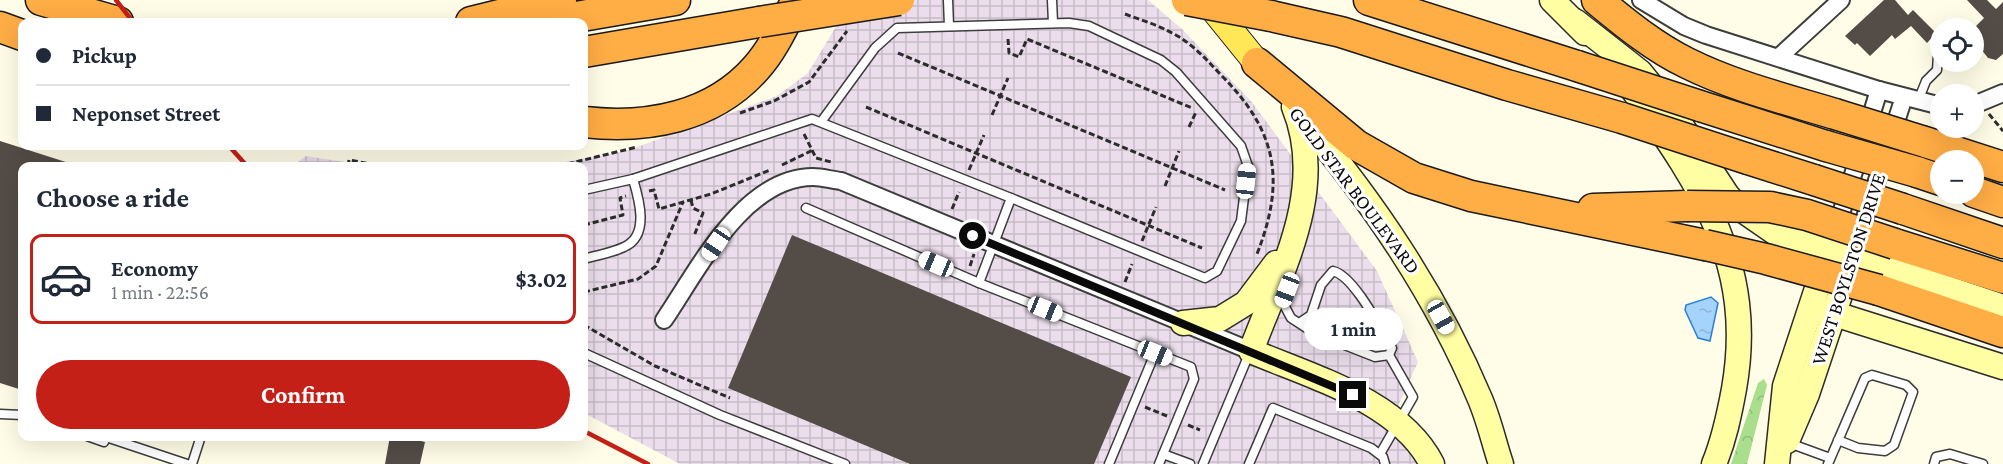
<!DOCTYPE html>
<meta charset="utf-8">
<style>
:root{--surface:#fff;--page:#f6f6f7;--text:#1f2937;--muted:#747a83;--line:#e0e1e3;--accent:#c52017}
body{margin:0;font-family:"Crimson Pro",serif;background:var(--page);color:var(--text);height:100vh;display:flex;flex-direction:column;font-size:22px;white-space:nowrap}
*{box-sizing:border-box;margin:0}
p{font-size:20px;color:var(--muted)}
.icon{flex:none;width:33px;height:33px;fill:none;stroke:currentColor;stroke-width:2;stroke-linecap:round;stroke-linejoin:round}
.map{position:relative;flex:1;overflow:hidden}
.sheet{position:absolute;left:18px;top:162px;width:570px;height:279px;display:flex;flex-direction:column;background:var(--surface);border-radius:12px;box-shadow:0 6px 24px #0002}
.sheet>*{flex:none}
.guide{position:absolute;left:18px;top:18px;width:570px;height:132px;border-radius:12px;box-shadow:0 6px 24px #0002;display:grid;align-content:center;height:132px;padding:0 18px;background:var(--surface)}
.tools{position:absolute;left:1930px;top:18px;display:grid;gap:12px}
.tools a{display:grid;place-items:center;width:54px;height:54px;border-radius:50%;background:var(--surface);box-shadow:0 6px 24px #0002;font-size:30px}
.end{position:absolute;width:27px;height:27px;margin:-14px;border:8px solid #0a0a0a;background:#fff;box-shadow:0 0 0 3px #fff}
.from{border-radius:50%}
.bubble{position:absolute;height:42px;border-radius:21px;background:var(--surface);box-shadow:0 6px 24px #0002;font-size:20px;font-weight:700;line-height:42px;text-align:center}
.car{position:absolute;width:18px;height:36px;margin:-18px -9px;border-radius:8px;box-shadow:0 0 4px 2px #0007;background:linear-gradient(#fff 24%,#345 0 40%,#fff 0 76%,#345 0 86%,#fff 0)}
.guide b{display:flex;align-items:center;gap:21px;height:57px;font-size:22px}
.guide b+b{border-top:2px solid var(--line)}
.guide i{width:15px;height:15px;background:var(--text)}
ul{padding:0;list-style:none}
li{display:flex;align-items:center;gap:18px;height:90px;margin:0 12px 9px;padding:0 6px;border:3px solid transparent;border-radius:12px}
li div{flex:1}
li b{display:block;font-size:22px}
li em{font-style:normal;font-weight:700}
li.current{border-color:var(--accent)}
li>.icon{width:54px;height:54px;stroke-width:1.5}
h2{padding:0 18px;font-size:27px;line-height:72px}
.button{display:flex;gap:12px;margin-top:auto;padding:12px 18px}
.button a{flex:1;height:69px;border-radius:36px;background:var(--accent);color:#fff;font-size:24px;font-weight:700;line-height:69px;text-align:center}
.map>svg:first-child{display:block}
.industrial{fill:url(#industrial-grid)}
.forest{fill:url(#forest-crowns)}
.water{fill:url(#water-ripples);stroke:#2780d9;stroke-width:1.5}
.building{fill:#544c46}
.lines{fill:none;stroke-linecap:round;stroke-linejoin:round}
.lane-casing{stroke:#3d3d3d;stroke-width:11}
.street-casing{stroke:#3d3d3d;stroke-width:20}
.secondary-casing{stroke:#2c2c2c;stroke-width:27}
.primary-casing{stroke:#1b1b1b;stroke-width:28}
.highway-casing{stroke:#1b1b1b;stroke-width:33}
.path{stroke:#2c2c2c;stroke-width:3;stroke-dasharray:6 3;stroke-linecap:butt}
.lane{stroke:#fff;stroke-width:8}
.street{stroke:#fff;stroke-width:16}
.secondary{stroke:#fffea2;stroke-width:24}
.primary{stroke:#ffe757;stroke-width:26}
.highway{stroke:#ffad45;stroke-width:30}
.rail{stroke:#c52017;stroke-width:4.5}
.highway-bridge-casing{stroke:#1b1b1b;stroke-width:33;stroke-linecap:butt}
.highway-bridge{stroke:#ffad45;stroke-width:30}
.route{stroke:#0a0a0a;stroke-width:8}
.labels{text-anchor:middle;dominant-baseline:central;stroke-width:6;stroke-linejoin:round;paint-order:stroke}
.street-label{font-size:20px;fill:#0a0a0a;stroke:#fff}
</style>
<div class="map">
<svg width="2003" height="464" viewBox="0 0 2003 464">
<defs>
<pattern id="industrial-grid" width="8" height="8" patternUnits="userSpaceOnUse" patternTransform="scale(1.5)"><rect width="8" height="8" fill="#ebddeb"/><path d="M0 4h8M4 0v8" fill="none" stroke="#c8bcc8"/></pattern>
<pattern id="forest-crowns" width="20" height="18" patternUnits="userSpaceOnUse" patternTransform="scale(1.5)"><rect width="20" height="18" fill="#a9de8c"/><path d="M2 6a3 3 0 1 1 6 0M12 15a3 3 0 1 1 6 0" fill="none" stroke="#90bd77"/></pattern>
<pattern id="water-ripples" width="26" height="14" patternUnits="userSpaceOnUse" patternTransform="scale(1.5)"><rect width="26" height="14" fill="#a6d3fc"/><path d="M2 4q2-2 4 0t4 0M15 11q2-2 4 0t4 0" fill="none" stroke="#8eb4d7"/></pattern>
</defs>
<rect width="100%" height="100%" fill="#fffde7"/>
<g class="industrial">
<path d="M852,0h296l35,30 68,71 126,170 41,91 -29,64 34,38h-743l-96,-51v-247h-41l83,-15 151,-55 31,-23z"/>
<path d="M306,156l45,7 22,3h-81z"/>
</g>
<path class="forest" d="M1764,379l3,6 -20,79h-16l27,-81z"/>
<path class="water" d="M1711,297l7,6 -8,38 -12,-3 -13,-28 1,-5z"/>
<g class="building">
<path d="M1884,0h11l13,15 5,-5 23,23 -9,10 -16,-17 -16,13 -3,-4 -22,21 -13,-13 -2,2 -10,-9z"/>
<path d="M1967,0h20l9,9 7,-7v52l-7,6 -8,-2 -14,-18v-12l10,-10z"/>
<path d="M0,141l72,23 -1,2h-49v224l-22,-7z"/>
<path d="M792,235l339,142 -37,87h-184l-182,-76z"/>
<path d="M390,436h28l-1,4 8,2 -5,22h-35z"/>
</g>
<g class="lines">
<g class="lane-casing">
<g id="lane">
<path d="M948,0l1,26"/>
<path d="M1052,0l1,23"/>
<path d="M1918,101l8,-20 11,-11 1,-15"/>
<path d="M821,122l54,-74 22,-20 172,-5 20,3 72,34 15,12 65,74 7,20 -7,55 -24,50 -12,7 -194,-80"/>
<path d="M584,190l49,-11 179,-60 199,79 -32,85 -173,-75"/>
<path d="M584,259c13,-4 28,-6 40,-12 26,-11 15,-48 9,-68"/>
<path d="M979,283l212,84 3,12 -35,85"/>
<path d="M1284,295l-2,6 9,17 23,15 61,24 14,-2 3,-7c-12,-20 -38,-72 -59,-77l-12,14 -10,30 -12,8"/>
<path d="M584,353l136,62 125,49"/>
<path d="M0,414l22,1"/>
<path d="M87,436l17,6 2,-5 81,27"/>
<path d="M1789,443l41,15"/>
<path d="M1163,454l27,10"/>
<path d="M1380,454l33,-57 -24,-42"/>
<path d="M192,464l9,-28"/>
<path d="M1109,464l46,-111"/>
<path d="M1203,464l46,-110"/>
<path d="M1249,464l24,-56 98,40 12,9 2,7"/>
<path d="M1828,464l37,-86 7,-3 34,10 7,7 -19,53 -9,6 -27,-3 -20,-8"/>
<path d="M1934,464l2,-7 14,-3 33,10"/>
</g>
</g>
<g class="street-casing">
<g id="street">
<path d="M1641,0l43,26 22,9 173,55 62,16"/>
<path d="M1779,57l62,-57"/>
<path d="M1974,105l29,-12"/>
<path d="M1836,230l43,-140"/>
<path d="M1858,239l46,-142"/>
<path d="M664,320c34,-50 80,-143 149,-143 9,0 19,3 28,4l410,170"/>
</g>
</g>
<g class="secondary-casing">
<g id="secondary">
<path d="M1552,0l33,33"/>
<path d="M1575,21l65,51 33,41 54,82 11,12 39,27 53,15 173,58"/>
<path d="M1624,77c71,102 133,181 110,312 -5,27 -10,51 -20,75"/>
<path d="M1294,107c34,83 -14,166 -43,244 61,26 149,50 181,113"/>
<path d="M1300,115c73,87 136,179 180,284 9,21 14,44 21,65"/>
<path d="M1819,309l184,58"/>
<path d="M1183,323l37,-4 26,-16 30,-40"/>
<path d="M1787,441l20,-47 43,-129"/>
<path d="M1777,464l8,-78 42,-128"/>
</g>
</g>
<g class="primary-casing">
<path id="primary" d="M1206,0l51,63"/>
</g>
<g class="highway-casing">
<g id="highway">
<path d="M41,0l77,22"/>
<path d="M1369,0l208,66"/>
<path d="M1597,0c28,23 57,47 90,63 46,23 98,36 148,51"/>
<path d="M1271,16l70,16 166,53 115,33"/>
<path d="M471,22l90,-22"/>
<path d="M547,22l128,-22"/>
<path d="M0,27l22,8"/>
<path d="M584,52l175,-30"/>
<path d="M1257,63l99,82 58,33 57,18 234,49"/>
<path d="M1700,106l126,40"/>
<path d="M584,122c62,7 129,-4 173,-55 17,-19 28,-45 40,-67"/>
<path d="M1925,142l78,25"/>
<path d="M1748,159l66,21"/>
<path d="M1917,172l24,8"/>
<path d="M1974,192l29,10"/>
<path d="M1593,209l94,-3"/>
<path d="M1903,209l100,34"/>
<path d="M1895,244l108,34"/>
<path d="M1879,290l124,42"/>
</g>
</g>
<g class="path">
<path d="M1125,14c16,6 33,11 47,19 20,10 34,26 49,42 56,56 65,105 36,179"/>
<path d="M1008,39l1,14 10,4 8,-18 165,69"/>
<path d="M898,53l327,137"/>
<path d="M866,107l336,141"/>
<path d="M740,113l34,-12 35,-19 38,-51"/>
<path d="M1989,114l14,17"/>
<path d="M992,115l16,-37"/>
<path d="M1189,127l7,-15"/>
<path d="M804,134l12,24 15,4"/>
<path d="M782,165l31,-15"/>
<path d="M348,166l1,-6 33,6"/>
<path d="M559,166l78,-19"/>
<path d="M969,170l15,-35"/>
<path d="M1165,186l14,-35"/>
<path d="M649,191l5,-1 5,19 52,-15 59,-24"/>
<path d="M691,200l2,8 10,5 -9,23"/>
<path d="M952,209l7,-17"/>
<path d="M584,225l39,-10 -3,-17 6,-2"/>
<path d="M1142,241l14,-34"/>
<path d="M970,266l4,-12"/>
<path d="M1125,282l7,-18"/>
<path d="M584,292l54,-13 18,-13 27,-64"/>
<path d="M584,325l71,41 75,32"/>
<path d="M1145,407l22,9"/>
<path d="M1188,425l12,5"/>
</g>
<use href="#lane" class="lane"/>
<use href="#street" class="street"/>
<use href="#secondary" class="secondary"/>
<use href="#primary" class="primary"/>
<use href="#highway" class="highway"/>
<g class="rail">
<path d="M116,0l17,22"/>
<path d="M229,146l18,20"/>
<path d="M584,431l64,33"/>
</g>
<g class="highway-bridge-casing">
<g id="highway-bridge">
<path d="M1187,0l84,16"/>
<path d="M759,22l140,-22"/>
<path d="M1577,66l123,40"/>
<path d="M1835,114l90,28"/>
<path d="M1622,118l126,41"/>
<path d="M1826,146l91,26"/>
<path d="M1814,180l89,29"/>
<path d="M1687,206l83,1 37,8 88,29"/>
<path d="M1705,245l61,14 113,31"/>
</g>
</g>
<use href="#highway-bridge" class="highway-bridge"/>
</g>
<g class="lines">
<path class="route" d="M973,236l380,159"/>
</g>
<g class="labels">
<g class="street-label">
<text transform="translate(1355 190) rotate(53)">GOLD STAR BOULEVARD</text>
<text transform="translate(1848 269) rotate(-72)">WEST BOYLSTON DRIVE</text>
</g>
</g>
</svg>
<div class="tools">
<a><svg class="icon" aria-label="locate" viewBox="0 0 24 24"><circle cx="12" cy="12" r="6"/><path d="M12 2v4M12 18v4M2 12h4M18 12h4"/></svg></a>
<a>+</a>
<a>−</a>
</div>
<i class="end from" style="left:973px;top:236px"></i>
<i class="end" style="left:1353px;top:395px"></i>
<div class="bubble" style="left:1304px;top:308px;width:99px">1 min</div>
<i class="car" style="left:1246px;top:181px;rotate:6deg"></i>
<i class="car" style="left:716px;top:244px;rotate:214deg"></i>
<i class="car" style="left:936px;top:264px;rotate:293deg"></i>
<i class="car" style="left:1287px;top:290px;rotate:201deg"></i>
<i class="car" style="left:1045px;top:309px;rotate:112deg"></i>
<i class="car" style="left:1441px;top:317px;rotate:151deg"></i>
<i class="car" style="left:1155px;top:353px;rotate:112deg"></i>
<div class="guide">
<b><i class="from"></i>Pickup</b>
<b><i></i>Neponset Street</b>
</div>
<section class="sheet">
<h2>Choose a ride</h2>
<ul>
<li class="current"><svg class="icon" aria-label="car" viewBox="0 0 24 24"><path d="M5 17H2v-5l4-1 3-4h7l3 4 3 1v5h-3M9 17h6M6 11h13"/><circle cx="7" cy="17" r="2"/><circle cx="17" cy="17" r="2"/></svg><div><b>Economy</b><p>1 min · 22:56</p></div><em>$3.02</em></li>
</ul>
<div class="button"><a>Confirm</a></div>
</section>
</div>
